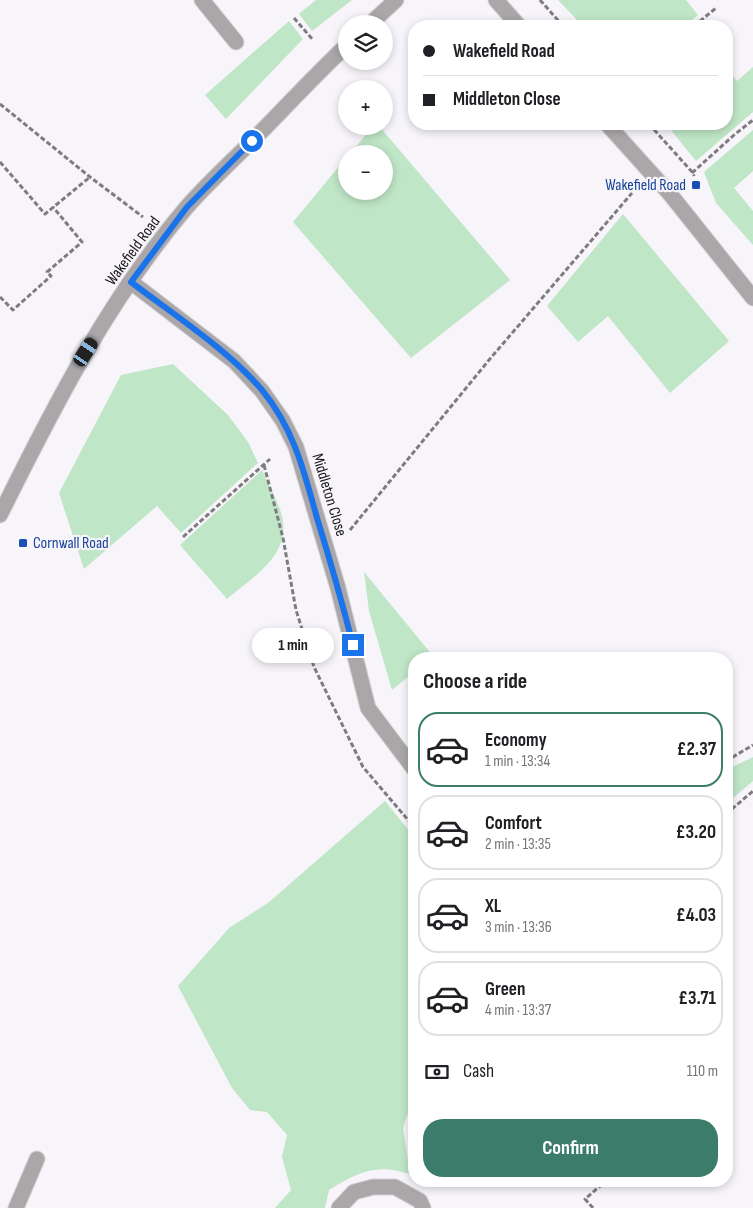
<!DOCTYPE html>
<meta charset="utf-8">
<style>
:root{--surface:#fff;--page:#f2f2f2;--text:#202124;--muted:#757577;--line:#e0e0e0;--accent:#3c7c6b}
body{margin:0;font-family:"Sofia Sans Condensed",sans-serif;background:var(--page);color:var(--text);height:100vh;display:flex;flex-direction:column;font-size:19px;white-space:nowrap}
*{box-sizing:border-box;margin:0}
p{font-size:16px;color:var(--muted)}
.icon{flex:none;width:28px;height:28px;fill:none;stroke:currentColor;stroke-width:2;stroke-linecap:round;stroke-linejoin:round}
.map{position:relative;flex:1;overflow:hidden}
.sheet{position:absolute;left:408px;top:652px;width:325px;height:535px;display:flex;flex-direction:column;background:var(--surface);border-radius:20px;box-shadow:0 2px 8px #0003}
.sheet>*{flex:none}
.guide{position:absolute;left:408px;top:20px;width:325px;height:110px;border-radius:20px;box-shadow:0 2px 8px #0003;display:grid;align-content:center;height:110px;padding:0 15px;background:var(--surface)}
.fabs{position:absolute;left:338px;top:15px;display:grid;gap:10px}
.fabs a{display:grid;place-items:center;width:55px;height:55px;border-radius:50%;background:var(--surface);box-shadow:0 2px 8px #0003;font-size:25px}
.end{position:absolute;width:22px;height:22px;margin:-11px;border:6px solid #1a73e8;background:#fff;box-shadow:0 0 0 2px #fff}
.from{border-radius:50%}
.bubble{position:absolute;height:35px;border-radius:18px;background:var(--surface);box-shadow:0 2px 8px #0003;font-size:16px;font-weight:700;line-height:35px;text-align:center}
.car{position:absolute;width:15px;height:30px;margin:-15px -8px;border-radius:6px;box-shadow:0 0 4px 1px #0007;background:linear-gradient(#222 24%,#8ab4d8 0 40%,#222 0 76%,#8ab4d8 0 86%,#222 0)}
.guide b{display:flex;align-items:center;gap:18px;height:48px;font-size:19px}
.guide b+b{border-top:1px solid var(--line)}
.guide i{width:12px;height:12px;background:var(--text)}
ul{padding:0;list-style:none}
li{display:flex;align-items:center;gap:15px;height:75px;margin:0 10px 8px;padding:0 5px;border:2px solid var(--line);border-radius:20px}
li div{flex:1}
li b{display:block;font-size:19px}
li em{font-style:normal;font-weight:700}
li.active{border-color:var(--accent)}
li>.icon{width:45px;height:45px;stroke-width:1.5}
h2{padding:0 15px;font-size:22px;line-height:60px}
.pay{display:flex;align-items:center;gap:12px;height:55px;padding:0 15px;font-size:19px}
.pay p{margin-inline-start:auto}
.primary-button{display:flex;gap:10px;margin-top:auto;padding:10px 15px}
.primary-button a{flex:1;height:58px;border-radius:20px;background:var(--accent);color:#fff;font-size:20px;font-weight:700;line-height:58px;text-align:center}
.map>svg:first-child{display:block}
.green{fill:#bfe6c6}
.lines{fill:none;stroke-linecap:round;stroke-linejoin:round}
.minor-casing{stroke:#d3d1d6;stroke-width:17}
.path{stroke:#7e7c7f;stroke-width:3;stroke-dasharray:5 2.5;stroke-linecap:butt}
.minor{stroke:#aba7a8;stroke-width:15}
.route{stroke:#1a73e8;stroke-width:6}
.transit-dot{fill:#1a4fb4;stroke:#f7f4fa;stroke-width:2}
.labels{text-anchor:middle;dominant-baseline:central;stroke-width:4.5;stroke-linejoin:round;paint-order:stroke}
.transit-label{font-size:16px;fill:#164399;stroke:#f7f4fa;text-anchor:end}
.street-label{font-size:16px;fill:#181719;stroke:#f7f4fa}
</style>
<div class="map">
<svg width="753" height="1208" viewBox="0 0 753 1208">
<rect width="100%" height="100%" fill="#f7f4fa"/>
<g class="green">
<path d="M316,0h36l-40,31 -13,-17z"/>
<path d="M558,0h128l12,15 -14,11h-101z"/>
<path d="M289,21l14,18 -77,80 -21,-24z"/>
<path d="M753,67v45l-57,49 -30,-37h60v-56l11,13z"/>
<path d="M373,126h6l131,154 -99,78 -118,-136 53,-64v33h38v-37h-34z"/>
<path d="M753,130v41l-19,17 19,23v34l-37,-42 -12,-31z"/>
<path d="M623,214l106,127 -59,52 -62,-77 -30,26 -31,-36z"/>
<path d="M173,364l55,51 20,27 10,21 -77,70 -24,-27 -73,63 -25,-76 62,-118z"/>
<path d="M262,470c6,14 17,32 20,47 9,39 -30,60 -55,82l-47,-54z"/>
<path d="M364,572l69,84 -3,3h-16v13l-22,18 -23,-79z"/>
<path d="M753,757v24l-27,23v-34z"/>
<path d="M385,801l29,36v257l-11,34 7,46c-34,-11 -52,-2 -81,16l-4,18h-50l16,-18 -9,-33 5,-22 -20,-23 -17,-2 -18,-22 -54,-102 51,-58 39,-25z"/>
</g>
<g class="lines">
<g class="minor-casing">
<g id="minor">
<path d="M202,0l34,42"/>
<path d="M496,0l23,26"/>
<path d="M370,24l26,-24"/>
<path d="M607,124l63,70 83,104"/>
<path d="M131,282l103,79 28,30 21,30 13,26 42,141 30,120 46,61"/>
<path d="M0,515c53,-107 108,-215 186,-307 20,-23 43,-44 64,-65 32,-32 63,-66 96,-97"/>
<path d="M16,1208l21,-49"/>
<path d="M339,1208l15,-16 19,-5h22l25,14 3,7"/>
</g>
</g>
<g class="path">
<path d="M540,0l23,26"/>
<path d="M294,18l19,22"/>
<path d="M694,26l22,-18"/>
<path d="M0,104l90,73 53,40"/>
<path d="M649,124l44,49 1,3"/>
<path d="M0,162l45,52 45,-37"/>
<path d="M692,173l42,-38 19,-15"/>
<path d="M0,297l13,13 38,-34 -4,-4 35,-30 -29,-35"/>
<path d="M264,465l19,73 13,72 18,57 49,100 51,60"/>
<path d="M350,530l139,-170 143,-167"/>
<path d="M183,537l87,-78"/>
<path d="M726,761l27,-16"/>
<path d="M726,814l27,-23"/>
<path d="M726,1069l3,-3"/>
<path d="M414,1117l-4,17 4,20"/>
<path d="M593,1208l-8,-9 21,-18"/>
</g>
<use href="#minor" class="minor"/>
</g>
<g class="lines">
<path class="route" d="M252,141l-65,66 -56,75c43,33 96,67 131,108 32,39 42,81 55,128 13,42 25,84 36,127"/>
</g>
<g class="transit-dot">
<rect x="691" y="180" width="10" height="10" rx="2.5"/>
<rect x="18" y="538" width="10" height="10" rx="2.5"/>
</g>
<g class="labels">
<g class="transit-label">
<text x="686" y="185">Wakefield Road</text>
<text x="33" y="543" text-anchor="start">Cornwall Road</text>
</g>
<g class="street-label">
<text transform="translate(133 251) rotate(-54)">Wakefield Road</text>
<text transform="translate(329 495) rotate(73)">Middleton Close</text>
</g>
</g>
</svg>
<div class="fabs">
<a><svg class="icon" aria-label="layers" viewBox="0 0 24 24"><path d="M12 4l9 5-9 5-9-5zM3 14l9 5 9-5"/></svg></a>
<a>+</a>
<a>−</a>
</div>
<i class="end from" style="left:252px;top:141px"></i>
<i class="end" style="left:353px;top:645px"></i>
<div class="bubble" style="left:252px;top:628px;width:82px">1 min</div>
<i class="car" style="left:86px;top:352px;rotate:33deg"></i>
<div class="guide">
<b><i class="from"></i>Wakefield Road</b>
<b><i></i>Middleton Close</b>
</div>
<section class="sheet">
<h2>Choose a ride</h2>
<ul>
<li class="active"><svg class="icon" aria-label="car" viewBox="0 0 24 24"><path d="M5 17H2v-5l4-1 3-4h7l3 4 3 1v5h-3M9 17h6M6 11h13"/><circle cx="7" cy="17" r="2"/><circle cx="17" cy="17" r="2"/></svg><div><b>Economy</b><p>1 min · 13:34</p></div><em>£2.37</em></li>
<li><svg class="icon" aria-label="car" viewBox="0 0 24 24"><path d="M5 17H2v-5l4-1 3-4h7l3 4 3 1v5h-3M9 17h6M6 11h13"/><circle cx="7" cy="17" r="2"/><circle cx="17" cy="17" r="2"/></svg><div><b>Comfort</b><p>2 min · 13:35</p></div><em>£3.20</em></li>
<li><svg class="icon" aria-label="car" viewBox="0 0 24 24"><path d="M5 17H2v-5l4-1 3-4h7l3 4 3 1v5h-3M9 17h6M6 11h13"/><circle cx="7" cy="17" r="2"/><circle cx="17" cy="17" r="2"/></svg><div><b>XL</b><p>3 min · 13:36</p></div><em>£4.03</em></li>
<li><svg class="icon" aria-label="car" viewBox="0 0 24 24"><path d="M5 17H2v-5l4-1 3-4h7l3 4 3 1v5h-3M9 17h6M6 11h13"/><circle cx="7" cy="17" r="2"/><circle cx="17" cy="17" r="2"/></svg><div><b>Green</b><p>4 min · 13:37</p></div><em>£3.71</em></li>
</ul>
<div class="pay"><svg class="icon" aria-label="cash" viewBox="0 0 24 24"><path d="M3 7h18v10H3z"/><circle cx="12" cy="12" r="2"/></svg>Cash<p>110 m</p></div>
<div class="primary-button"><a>Confirm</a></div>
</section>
</div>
